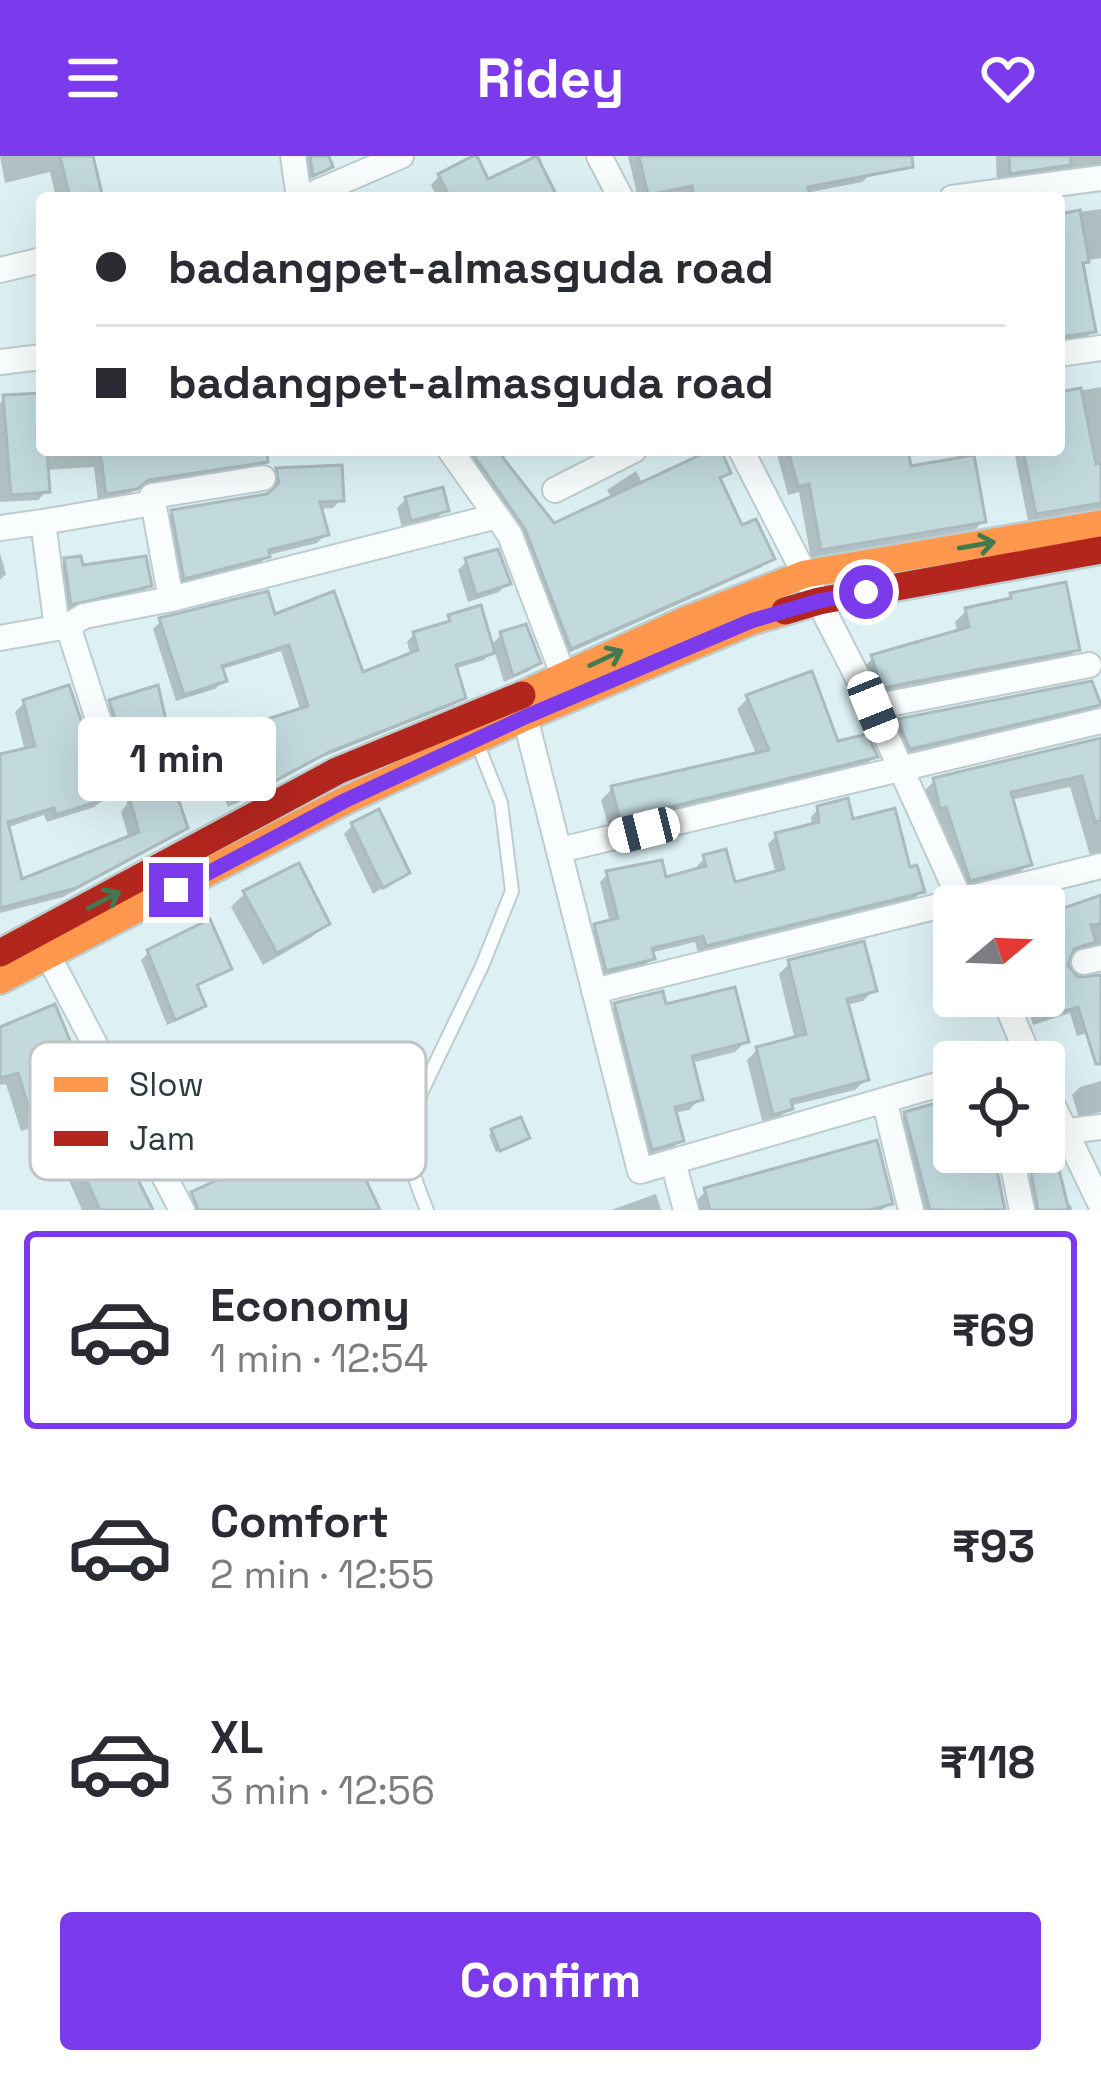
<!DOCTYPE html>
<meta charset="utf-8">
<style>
:root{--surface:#fff;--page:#f2f2f3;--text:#2b2b33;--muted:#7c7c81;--line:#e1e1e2;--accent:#7c3aed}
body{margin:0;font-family:"Space Grotesk",sans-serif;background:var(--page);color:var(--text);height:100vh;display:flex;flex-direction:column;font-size:45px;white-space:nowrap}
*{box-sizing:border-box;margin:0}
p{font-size:39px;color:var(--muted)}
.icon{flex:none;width:66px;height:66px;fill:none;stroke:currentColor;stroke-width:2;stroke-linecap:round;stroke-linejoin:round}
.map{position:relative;height:1054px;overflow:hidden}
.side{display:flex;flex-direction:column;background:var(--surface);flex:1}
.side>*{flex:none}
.banner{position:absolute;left:36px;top:36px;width:1029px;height:264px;border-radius:12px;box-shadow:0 12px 48px #0002;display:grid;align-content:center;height:264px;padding:0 60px;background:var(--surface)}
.needle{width:78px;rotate:71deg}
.fabs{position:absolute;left:933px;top:729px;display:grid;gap:24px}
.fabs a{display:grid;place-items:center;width:132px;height:132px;border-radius:12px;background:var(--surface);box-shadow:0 12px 48px #0002;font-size:60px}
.end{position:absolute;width:54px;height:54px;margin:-27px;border:15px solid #7c3aed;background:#fff;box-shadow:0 0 0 6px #fff}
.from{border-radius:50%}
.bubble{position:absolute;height:84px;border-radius:12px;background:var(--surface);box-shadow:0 12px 48px #0002;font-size:39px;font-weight:700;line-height:84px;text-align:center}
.car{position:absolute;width:36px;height:72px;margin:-36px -18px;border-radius:15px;box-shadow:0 0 9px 3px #0007;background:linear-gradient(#fff 24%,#345 0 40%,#fff 0 76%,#345 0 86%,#fff 0)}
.banner b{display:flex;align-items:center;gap:42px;height:114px;font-size:45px}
.banner b+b{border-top:3px solid var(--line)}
.banner i{width:30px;height:30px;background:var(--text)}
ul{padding:21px 0 0;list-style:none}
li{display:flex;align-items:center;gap:36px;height:198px;margin:0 24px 18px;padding:0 36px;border:6px solid transparent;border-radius:12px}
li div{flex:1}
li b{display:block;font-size:45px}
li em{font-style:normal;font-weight:700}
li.active{border-color:var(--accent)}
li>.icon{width:108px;height:108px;stroke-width:1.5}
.cta{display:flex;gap:24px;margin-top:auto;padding:24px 60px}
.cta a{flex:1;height:138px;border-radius:12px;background:var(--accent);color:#fff;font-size:48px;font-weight:700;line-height:138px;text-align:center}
header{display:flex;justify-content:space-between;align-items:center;height:156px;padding:0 60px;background:var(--accent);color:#fff;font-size:54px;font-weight:700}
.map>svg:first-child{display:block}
.shadow{fill:#0003}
.building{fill:#c2dade;stroke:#abbbbd;stroke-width:3}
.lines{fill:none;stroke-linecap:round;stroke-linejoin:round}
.lane-casing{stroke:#bdcccf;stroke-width:16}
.street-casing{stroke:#bdcccf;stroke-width:28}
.slow-casing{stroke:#bdcccf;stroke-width:32}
.jam-casing{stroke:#bdcccf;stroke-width:32}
.lane{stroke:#fafdfd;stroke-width:12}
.street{stroke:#fafdfd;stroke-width:24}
.slow{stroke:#ff974d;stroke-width:27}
.jam{stroke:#b3261e;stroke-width:27}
.oneway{stroke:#43794f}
.route{stroke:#7c3aed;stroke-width:15}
.key{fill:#fff;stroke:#c0c4c5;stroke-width:3}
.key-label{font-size:33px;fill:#2d3b3e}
</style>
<header><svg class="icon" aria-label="menu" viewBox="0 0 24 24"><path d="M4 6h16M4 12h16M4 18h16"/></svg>Ridey<svg class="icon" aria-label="heart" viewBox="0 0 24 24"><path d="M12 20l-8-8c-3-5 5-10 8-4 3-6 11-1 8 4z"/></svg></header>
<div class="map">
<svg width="1101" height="1054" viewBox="0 0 1101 1054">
<rect width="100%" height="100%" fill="#ddf1f4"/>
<g class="shadow">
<path d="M0,0h92l8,42h-44l-6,-26 -45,11z"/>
<path d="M297,0h29l3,10 -26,17z"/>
<path d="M530,0h9l3,5 -5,2 18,35h-118l-6,-13 8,-9 48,7 45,-22z"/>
<path d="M628,0h285v1l-9,10 -32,6 -10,9 -56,11 1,5h-123l-1,-5 -45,5z"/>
<path d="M996,0h105v17l-104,13z"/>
<path d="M1101,53v49l-14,2 -7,6 13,65 -10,9 -24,4v-129z"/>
<path d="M1101,231v128l-73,6 -14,-71h45v-56z"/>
<path d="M42,237v57h222l1,11 -9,9 -118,17 -13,10 -27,4 -4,-34 -48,3 1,21 -9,9 -38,2v-99l5,-5z"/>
<path d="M456,294h55l-10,10 52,67 60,-26 -6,-11 29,-19 7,13 84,-11 -9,9 23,47 30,29 -9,9 -200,89z"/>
<path d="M781,294h124l3,20 75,51 -10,11 -162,27 -12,-67 -11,3 -11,-41z"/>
<path d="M277,315l64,29 -8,8 -14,1 6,26 -8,8 -49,12 -9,9 -83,21 -11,-64 8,-9 99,-19 -3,-14z"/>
<path d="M406,343l39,11 -9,9 -34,9 -5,-20z"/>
<path d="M0,397l6,21 -6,6z"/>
<path d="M66,405l14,7 69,17 -8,8 -77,18 -6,-42z"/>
<path d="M467,405l41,22 -9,9 -31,10 -10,-32z"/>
<path d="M1011,440l66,53 -11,11 -195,38 -9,-29 11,-11 85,-24 -3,-12 11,-11 39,-9z"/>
<path d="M273,462l88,58 50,-19 -4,-15 7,-8 27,-7 9,-9 40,28 11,-11 37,27 -9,9 -25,11 -10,-32 -10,10 -30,9 8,28 -8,8 -136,54 -90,48 -12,-30 7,-8 33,-13 -7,-22 8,-8 44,-14 -20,-61 -61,19 3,11 -8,8 -39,12 -23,-72 8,-8z"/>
<path d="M1090,529l7,19 -8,8 -187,44 -12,-26 8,-8z"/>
<path d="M748,542l88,47 38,12 -11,10 -254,61 -8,-28 11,-11 145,-33 -20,-47z"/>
<path d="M25,546l79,95 -9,10 -48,15 -3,-7 -38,13 14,55 109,-44 -8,-27 6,-8v-11l-26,-81 10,-9 55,30 -10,9 28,85 -10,10 -111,60 -63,16v-156l25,-6 -10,-39z"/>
<path d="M1101,584v126l-9,-4 -22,-75 -60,13 18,64 -12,12 -58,16 -36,-99 12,-12z"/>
<path d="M819,652l32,15 57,48 13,21 -8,8 -215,53 -3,-11 -45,11 2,5 -8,8 -45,11 -11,-43 8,-8 14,-3 -10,-41 8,-8 56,6 34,-8 -1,-6 8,-8 28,28 43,-12 -8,-30 8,-8 36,-9 -1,-10z"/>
<path d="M353,669l53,47 -33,22 -29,-60z"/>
<path d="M298,711l28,56 -14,14 -49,28 -32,-58 13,-13z"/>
<path d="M1101,747v50l-12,-4 -21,6 -4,10 13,16 24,-5v53l-24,7 -7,-23 -37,12 -7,-22 -8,2 -3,-9h29v-77z"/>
<path d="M149,796l79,16 -33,20 8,17 -8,8 -28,12 -26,-65z"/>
<path d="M790,807l84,27 -11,11 -17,4 20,74 -11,11 -66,16 -10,13 -16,5 -16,-64 10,-10 38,-10 -16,-66z"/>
<path d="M616,850l48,2 82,33 -11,11 -44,11 9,36 -11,11 -15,3 7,27 -11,11 -29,8 -36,-143z"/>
<path d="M0,874l85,55 64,125h-67l-38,-86 -23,7 -15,-47 -6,1z"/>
<path d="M1101,925v31l-22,6 -7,-23 8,-8z"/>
<path d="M954,945v51h39l11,58h-87l-21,-86 10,-10z"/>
<path d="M493,975l30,10 -27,11 -7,-17z"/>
<path d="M1033,1019l32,31 6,-1 1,5h-44l-5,-25z"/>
<path d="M706,1035l183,12 -7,7h-183l-2,-10z"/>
<path d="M656,1038l5,16h-50z"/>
</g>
<g class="building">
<path d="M60,0h33l10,42h-33z"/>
<path d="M310,0h19l4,11 -20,9z"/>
<path d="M473,0h4l11,23 49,-23 21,42h-108l-12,-24z"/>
<path d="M639,0h273l1,11 -105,20 2,11h-116l-2,-12 -44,9z"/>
<path d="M1009,0h61l1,9 -61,9z"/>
<path d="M1080,54l9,52 -6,1 13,69 -37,5v-123z"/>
<path d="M1081,232l15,76 5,-1v40l-65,11 -13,-64h36v-58z"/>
<path d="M42,237v57h5l3,42 -39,3 -8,-100z"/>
<path d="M100,294h167l1,12 -119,18 -12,9 -31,5z"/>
<path d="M470,294h27l57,73 157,-73h10l10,23 -11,5 22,47 14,-6 19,40 -204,90 -46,-120z"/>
<path d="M788,294h120l3,16 63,-11 12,67 -165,28 -12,-66 -11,3z"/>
<path d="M342,309l2,36 -24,1 9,33 -60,15 1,7 -86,22 -13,-69 96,-16 12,-11 -3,-15z"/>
<path d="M443,331l6,24 -38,10 -6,-24z"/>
<path d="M498,393l13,35 -35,11 -11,-37z"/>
<path d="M81,400l2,9 63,-9 6,30 -81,19 -7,-47z"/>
<path d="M1066,426l14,68 -198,38 -11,-33 98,-28 -4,-19 46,-10 -1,-5z"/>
<path d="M268,435l7,23 59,-23 29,81 55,-22 -5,-18 37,-11 -2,-6 33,-10 14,48 -39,12 10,33 -137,54 -93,50 -14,-36 42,-16 -9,-27 53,-17 -19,-61 -67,21 5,15 -43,14 -25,-77z"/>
<path d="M526,468l15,39 -28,13 -13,-44z"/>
<path d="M812,515l26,70 29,-7 11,23 -258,62 -9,-33 158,-36 -23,-55z"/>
<path d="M1092,525l9,24 -191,44 -13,-30z"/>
<path d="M69,529l39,113 -52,17 -2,-7 -46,14 14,57 117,-47 -9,-32 6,-8v-10l-27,-82 49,-15 11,49 -12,2 31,92 -112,60 -76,20v-154l35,-8 -12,-46z"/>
<path d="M1101,582v83l-6,1 -13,-46 -71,16 21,73 -62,16 -24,-74 -6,2 -7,-31z"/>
<path d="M848,642l5,21 42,-11 15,59 7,-2 8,27 -219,54 -3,-10 -51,12 3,11 -49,12 -12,-47 24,-6 -12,-47 56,-11 4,17 40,-11 -3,-11 23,-6 9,33 49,-13 -9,-36 44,-11 -2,-16z"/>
<path d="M379,653l31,64 -27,15 -32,-65z"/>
<path d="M299,707l31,61 -53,29 -34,-62z"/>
<path d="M1101,739v29l-10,1 5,17 -22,7 -6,16 10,12 23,-2v89h-5l-18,-57 -34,10v-102z"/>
<path d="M210,763l22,50 -35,16 9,21 -31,14 -28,-70z"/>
<path d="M864,785l13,50 -30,8 22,81 -78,20 2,9 -20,6 -17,-68 50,-13 -18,-74z"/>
<path d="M735,831l14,55 -57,14 11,44 -28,7 9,34 -32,9 -38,-147 49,-12 3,13z"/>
<path d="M55,848l32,78 7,-2 10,31 49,99h-53l-43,-96 -24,7 -15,-48 -18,5v-51z"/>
<path d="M954,942v70l41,-7 10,49h-75l-26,-98z"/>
<path d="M521,961l9,21 -30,13 -9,-22z"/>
<path d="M340,968l40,86h-182l-7,-18z"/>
<path d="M877,984l16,64 -24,6h-159l-6,-22z"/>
<path d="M1058,1010l11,44h-31l-7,-37z"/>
</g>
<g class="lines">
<g class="lane-casing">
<path id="lane" d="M427,1054c-14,-33 -24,-63 -15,-98l70,-146 30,-75 -11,-88 -25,-63"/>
</g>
<g class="street-casing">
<g id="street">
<path d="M293,0l6,42"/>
<path d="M599,0l22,42"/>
<path d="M303,42l98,-42"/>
<path d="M952,42l149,-20"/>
<path d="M0,114l42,-10"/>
<path d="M1059,198l42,-6"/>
<path d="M0,206l42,-5"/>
<path d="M450,294l60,85 54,142"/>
<path d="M741,294l132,257 90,199"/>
<path d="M555,334l79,-40"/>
<path d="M43,366l110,-19"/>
<path d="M0,372l43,-6 14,106"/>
<path d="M171,443l-19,-103 111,-18"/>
<path d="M68,470l52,161"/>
<path d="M0,482l68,-12 16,-10 87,-17 326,-83"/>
<path d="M873,551l216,-42"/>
<path d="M525,561l115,454 314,-91"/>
<path d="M560,694l541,-129"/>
<path d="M49,801l133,253"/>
<path d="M1084,806l17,-4"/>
<path d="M594,835l507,-125"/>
<path d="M1003,840l28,66"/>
<path d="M1044,931l57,118"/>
<path d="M123,936l76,-37"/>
<path d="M885,947l26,107"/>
<path d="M1044,978l57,-7"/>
<path d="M1010,996l12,58"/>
<path d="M673,1006l13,48"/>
</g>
</g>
<g class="slow-casing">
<g id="slow">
<path d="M522,539l162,-74 121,-47 296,-50"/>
<path d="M0,824l344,-179 181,-84 226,-96 34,-10"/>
</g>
</g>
<g class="jam-casing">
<g id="jam">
<path d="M785,455l34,-10 282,-51"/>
<path d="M0,797l337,-182 185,-76"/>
</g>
</g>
<use href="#lane" class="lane"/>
<use href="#street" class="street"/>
<use href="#slow" class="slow"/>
<use href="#jam" class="jam"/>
</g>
<defs><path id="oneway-shaft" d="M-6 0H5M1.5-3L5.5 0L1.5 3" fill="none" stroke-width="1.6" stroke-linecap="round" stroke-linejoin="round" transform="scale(3)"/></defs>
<g class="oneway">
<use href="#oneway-shaft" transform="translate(977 389) rotate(-10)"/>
<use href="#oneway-shaft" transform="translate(606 502) rotate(-25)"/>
<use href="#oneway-shaft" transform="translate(104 744) rotate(-28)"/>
</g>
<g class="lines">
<path class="route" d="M176,734l168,-89 181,-84 226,-96 68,-20 47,-9"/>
</g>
<rect x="30" y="886" width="396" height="138" rx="18" class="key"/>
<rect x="54" y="921" width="54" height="15" fill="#ff974d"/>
<rect x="54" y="975" width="54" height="15" fill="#b3261e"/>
<g class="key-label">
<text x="129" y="940">Slow</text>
<text x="129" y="994">Jam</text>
</g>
</svg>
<div class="fabs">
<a><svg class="needle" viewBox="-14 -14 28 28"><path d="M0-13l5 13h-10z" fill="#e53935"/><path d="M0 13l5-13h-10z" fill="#7c7c81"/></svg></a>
<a><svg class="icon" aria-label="locate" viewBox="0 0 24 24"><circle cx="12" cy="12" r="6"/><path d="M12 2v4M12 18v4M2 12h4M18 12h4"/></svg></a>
</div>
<i class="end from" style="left:866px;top:436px"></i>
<i class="end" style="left:176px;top:734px"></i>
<div class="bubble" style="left:78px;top:561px;width:198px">1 min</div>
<i class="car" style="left:873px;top:551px;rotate:158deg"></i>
<i class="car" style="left:644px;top:674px;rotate:256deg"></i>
<div class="banner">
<b><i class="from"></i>badangpet-almasguda road</b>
<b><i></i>badangpet-almasguda road</b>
</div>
</div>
<section class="side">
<ul>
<li class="active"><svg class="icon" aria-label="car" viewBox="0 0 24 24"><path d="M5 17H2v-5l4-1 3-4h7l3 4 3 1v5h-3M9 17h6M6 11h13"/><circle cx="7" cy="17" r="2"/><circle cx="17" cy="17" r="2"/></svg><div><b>Economy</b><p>1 min · 12:54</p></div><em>₹69</em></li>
<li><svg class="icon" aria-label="car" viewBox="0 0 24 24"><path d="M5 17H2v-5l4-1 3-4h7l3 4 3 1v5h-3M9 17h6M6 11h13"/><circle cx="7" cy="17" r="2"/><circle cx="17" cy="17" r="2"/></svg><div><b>Comfort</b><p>2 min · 12:55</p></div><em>₹93</em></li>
<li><svg class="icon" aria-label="car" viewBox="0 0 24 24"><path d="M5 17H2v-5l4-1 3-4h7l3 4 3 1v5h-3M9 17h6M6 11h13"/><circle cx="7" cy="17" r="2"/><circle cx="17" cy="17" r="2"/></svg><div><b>XL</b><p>3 min · 12:56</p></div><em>₹118</em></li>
</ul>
<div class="cta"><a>Confirm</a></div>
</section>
